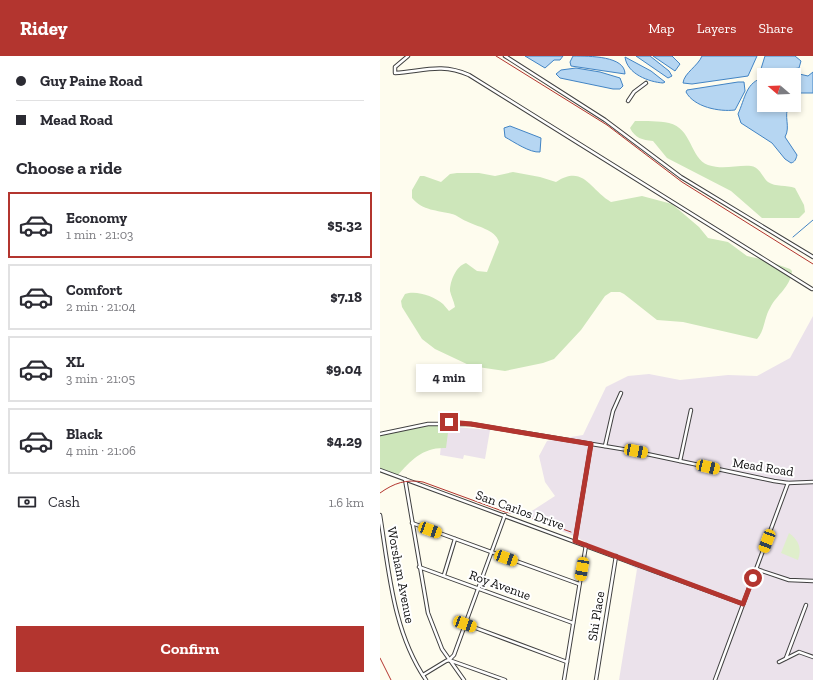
<!DOCTYPE html>
<meta charset="utf-8">
<style>
:root{--surface:#fff;--page:#f7f7f7;--text:#2b2b33;--muted:#7c7c81;--line:#e1e1e2;--accent:#b3352f}
body{margin:0;font-family:"Zilla Slab",serif;background:var(--page);color:var(--text);height:100vh;display:flex;flex-direction:column;font-size:15px;white-space:nowrap}
*{box-sizing:border-box;margin:0}
p{font-size:13px;color:var(--muted)}
.icon{flex:none;width:22px;height:22px;fill:none;stroke:currentColor;stroke-width:2;stroke-linecap:round;stroke-linejoin:round}
.map{position:relative;flex:1;overflow:hidden}
.details{display:flex;flex-direction:column;background:var(--surface);width:380px}
.details>*{flex:none}
.guide{display:grid;align-content:center;height:88px;padding:0 16px;background:var(--surface)}
.needle{width:26px;rotate:289deg}
.buttons{position:absolute;left:377px;top:12px;display:grid;gap:8px}
.buttons a{display:grid;place-items:center;width:44px;height:44px;border-radius:0px;background:var(--surface);box-shadow:0 2px 6px #0003;font-size:20px}
.end{position:absolute;width:18px;height:18px;margin:-9px;border:5px solid #b3352f;background:#fff;box-shadow:0 0 0 2px #fff}
.from{border-radius:50%}
.bubble{position:absolute;height:28px;border-radius:0px;background:var(--surface);box-shadow:0 2px 6px #0003;font-size:13px;font-weight:700;line-height:28px;text-align:center}
.car{position:absolute;width:12px;height:24px;margin:-12px -6px;border-radius:5px;box-shadow:0 0 3px 1px #0007;background:linear-gradient(#f5c518 24%,#345 0 40%,#f5c518 0 76%,#345 0 86%,#f5c518 0)}
.guide b{display:flex;align-items:center;gap:14px;height:38px;font-size:15px}
.guide b+b{border-top:1px solid var(--line)}
.guide i{width:10px;height:10px;background:var(--text)}
ul{padding:0;list-style:none}
li{display:flex;align-items:center;gap:12px;height:66px;margin:0 8px 6px;padding:0 8px;border:2px solid var(--line);border-radius:0px}
li div{flex:1}
li b{display:block;font-size:15px}
li em{font-style:normal;font-weight:700}
li.on{border-color:var(--accent)}
li>.icon{width:36px;height:36px;stroke-width:1.5}
h2{padding:0 16px;font-size:18px;line-height:48px}
.pay{display:flex;align-items:center;gap:10px;height:44px;padding:0 16px;font-size:15px}
.pay p{margin-inline-start:auto}
.button{display:flex;gap:8px;margin-top:auto;padding:8px 16px}
.button a{flex:1;height:46px;border-radius:0px;background:var(--accent);color:#fff;font-size:16px;font-weight:700;line-height:46px;text-align:center}
header{display:flex;align-items:center;gap:24px;box-sizing:border-box;height:56px;padding:0 20px;background:var(--accent);color:#fff}
header strong{font-size:19px}
nav{display:flex;gap:22px;margin-inline-start:auto;font-size:14px}
main{display:flex;flex:1;min-height:0}
.map>svg:first-child{display:block}
.industrial{fill:#ebe2eb}
.green{fill:#cde6ba}
.pitch{fill:#dfeecb}
.water{fill:#b6d6f2;stroke:#4284c4}
.lines{fill:none;stroke-linecap:round;stroke-linejoin:round}
.stream{stroke:#4284c4;stroke-width:1}
.minor-casing{stroke:#404040;stroke-width:4.5}
.minor{stroke:#fff;stroke-width:2.5}
.rail{stroke:#b3352f;stroke-width:1}
.route{stroke:#b3352f;stroke-width:5}
.labels{text-anchor:middle;dominant-baseline:central;stroke-width:4;stroke-linejoin:round;paint-order:stroke}
.street-label{font-size:13px;fill:#0d0d0d;stroke:#fff}
</style>
<header>
<strong>Ridey</strong>
<nav><a>Map</a><a>Layers</a><a>Share</a></nav>
</header>
<main>
<section class="details">
<div class="guide">
<b><i class="from"></i>Guy Paine Road</b>
<b><i></i>Mead Road</b>
</div>
<h2>Choose a ride</h2>
<ul>
<li class="on"><svg class="icon" aria-label="car" viewBox="0 0 24 24"><path d="M5 17H2v-5l4-1 3-4h7l3 4 3 1v5h-3M9 17h6M6 11h13"/><circle cx="7" cy="17" r="2"/><circle cx="17" cy="17" r="2"/></svg><div><b>Economy</b><p>1 min · 21:03</p></div><em>$5.32</em></li>
<li><svg class="icon" aria-label="car" viewBox="0 0 24 24"><path d="M5 17H2v-5l4-1 3-4h7l3 4 3 1v5h-3M9 17h6M6 11h13"/><circle cx="7" cy="17" r="2"/><circle cx="17" cy="17" r="2"/></svg><div><b>Comfort</b><p>2 min · 21:04</p></div><em>$7.18</em></li>
<li><svg class="icon" aria-label="car" viewBox="0 0 24 24"><path d="M5 17H2v-5l4-1 3-4h7l3 4 3 1v5h-3M9 17h6M6 11h13"/><circle cx="7" cy="17" r="2"/><circle cx="17" cy="17" r="2"/></svg><div><b>XL</b><p>3 min · 21:05</p></div><em>$9.04</em></li>
<li><svg class="icon" aria-label="car" viewBox="0 0 24 24"><path d="M5 17H2v-5l4-1 3-4h7l3 4 3 1v5h-3M9 17h6M6 11h13"/><circle cx="7" cy="17" r="2"/><circle cx="17" cy="17" r="2"/></svg><div><b>Black</b><p>4 min · 21:06</p></div><em>$4.29</em></li>
</ul>
<div class="pay"><svg class="icon" aria-label="cash" viewBox="0 0 24 24"><path d="M3 7h18v10H3z"/><circle cx="12" cy="12" r="2"/></svg>Cash<p>1.6 km</p></div>
<div class="button"><a>Confirm</a></div>
</section>
<div class="map">
<svg width="433" height="624" viewBox="0 0 433 624">
<rect width="100%" height="100%" fill="#fefcee"/>
<g class="industrial">
<path d="M433,260v364h-194l18,-111 -63,-33 -50,-20 31,-20 -10,-14 -6,-26 8,-15 36,-6 23,-48 22,-11 21,-2 31,6 48,-5 29,1 33,-18z"/>
<path d="M63,370l47,4 -5,29 -21,-4 -1,4 -23,-4z"/>
</g>
<g class="green">
<path d="M255,65c11,0 24,0 34,2 23,5 21,35 39,42 15,5 28,0 43,1 9,1 11,11 17,16 7,5 19,3 27,6l9,17 1,7 -6,6h-37l-31,-27 -64,-33 -14,-17c-11,-1 -18,-3 -23,-13z"/>
<path d="M133,116l27,5 16,5c28,-18 34,8 55,20l31,-6 30,8 27,23 9,11 20,4 19,14 18,4 25,9 2,2c-2,17 -15,23 -22,37 -6,10 -5,22 -13,31l-74,-17 -26,-2 -33,-26 -4,-2h-9l-6,4 -24,34 -27,29 -11,4 -38,8 -34,-5 -36,-17 -13,-10 -20,-32 -1,-6 4,-7c11,-4 29,2 38,10 2,2 4,5 6,7l6,-4c-1,-6 -4,-11 -5,-16 0,-10 6,-25 16,-28l11,8 10,1 12,-30c-4,-13 -22,-15 -33,-21 -5,-2 -9,-6 -14,-7 -15,-4 -29,-3 -40,-16v-8l8,-14h4l17,6 9,-8 7,-1h22l16,3z"/>
<path d="M58,368l11,1 -3,23c-23,-1 -35,12 -49,28l-17,-7v-34z"/>
</g>
<path class="pitch" d="M409,477c10,7 13,16 9,27l-17,-7z"/>
<g class="water">
<path d="M145,0h38l-3,4h-6l-9,8z"/>
<path d="M193,0c17,0 52,0 52,18l-54,-8 -1,-4z"/>
<path d="M256,0h14l19,15 3,5 -4,2z"/>
<path d="M273,0h19l8,8 -5,7z"/>
<path d="M322,0h55l-9,20 -56,8 -9,-1c1,-10 15,-17 19,-27z"/>
<path d="M385,0h30l6,5 -2,7 -37,5 -2,-1z"/>
<path d="M245,1l26,14 14,11 -2,1c-14,-1 -36,-9 -38,-26z"/>
<path d="M196,12l24,4 20,6 3,8 -3,3h-7l-53,-11 -4,-4 5,-4z"/>
<path d="M433,16v21h-13l-6,5v-23h-12l13,-2 13,3z"/>
<path d="M384,22v27h25c-6,12 2,21 -4,32l12,18c-1,4 -2,7 -6,8l-6,-4 -13,-16 -31,-20 -3,-9c7,-15 8,-33 26,-36z"/>
<path d="M358,26h6l1,9 -10,19c-16,2 -41,-3 -49,-18l1,-2z"/>
<path d="M130,70l31,12 -1,14c-10,1 -26,-10 -35,-15l-1,-9z"/>
</g>
<g class="lines">
<path class="stream" d="M413,181l20,-17"/>
<g class="minor-casing">
<g id="minor">
<path d="M28,0l-13,11v6c29,-2 46,-10 74,2l343,214"/>
<path d="M125,0l100,64 76,57 132,80"/>
<path d="M248,45l6,-9 12,-9"/>
<path d="M0,378l48,-10h43l157,26 146,31 14,2 25,-1"/>
<path d="M225,390l8,-35 8,-18"/>
<path d="M300,405l11,-51"/>
<path d="M0,414l363,134"/>
<path d="M25,423l23,134 14,36 22,31"/>
<path d="M0,459c9,56 13,117 46,165"/>
<path d="M32,467l167,61"/>
<path d="M195,485l16,-97"/>
<path d="M39,511l154,56"/>
<path d="M376,513l33,11 24,1"/>
<path d="M64,519l11,-36"/>
<path d="M85,568l102,38"/>
<path d="M406,602l20,-53"/>
<path d="M69,604l5,-5 51,-140"/>
<path d="M399,606l20,-10 14,5"/>
<path d="M43,619l23,-14 3,-1 56,20"/>
<path d="M184,624l22,-135"/>
<path d="M216,624l20,-124"/>
<path d="M335,624l73,-197"/>
</g>
</g>
<use href="#minor" class="minor"/>
<g class="rail">
<path d="M116,0l111,69 75,57 131,82"/>
<path d="M0,437c14,-10 26,-14 43,-11l82,30 21,4 45,16"/>
<path d="M0,602l11,22"/>
</g>
</g>
<g class="lines">
<path class="route" d="M69,366l22,2 120,20 -16,97 168,63 10,-26"/>
</g>
<g class="labels">
<g class="street-label">
<text transform="translate(383 411) rotate(9)">Mead Road</text>
<text transform="translate(140 454) rotate(20)">San Carlos Drive</text>
<text transform="translate(21 519) rotate(79)">Worsham Avenue</text>
<text transform="translate(120 529) rotate(20)">Roy Avenue</text>
<text transform="translate(216 560) rotate(-81)">Shi Place</text>
</g>
</g>
</svg>
<div class="buttons">
<a><svg class="needle" viewBox="-14 -14 28 28"><path d="M0-13l5 13h-10z" fill="#e53935"/><path d="M0 13l5-13h-10z" fill="#7c7c81"/></svg></a>
</div>
<i class="end from" style="left:373px;top:522px"></i>
<i class="end" style="left:69px;top:366px"></i>
<div class="bubble" style="left:36px;top:308px;width:66px">4 min</div>
<i class="car" style="left:256px;top:395px;rotate:101deg"></i>
<i class="car" style="left:328px;top:411px;rotate:103deg"></i>
<i class="car" style="left:50px;top:474px;rotate:110deg"></i>
<i class="car" style="left:387px;top:485px;rotate:201deg"></i>
<i class="car" style="left:126px;top:502px;rotate:110deg"></i>
<i class="car" style="left:202px;top:513px;rotate:190deg"></i>
<i class="car" style="left:85px;top:568px;rotate:110deg"></i>
</div>
</main>
